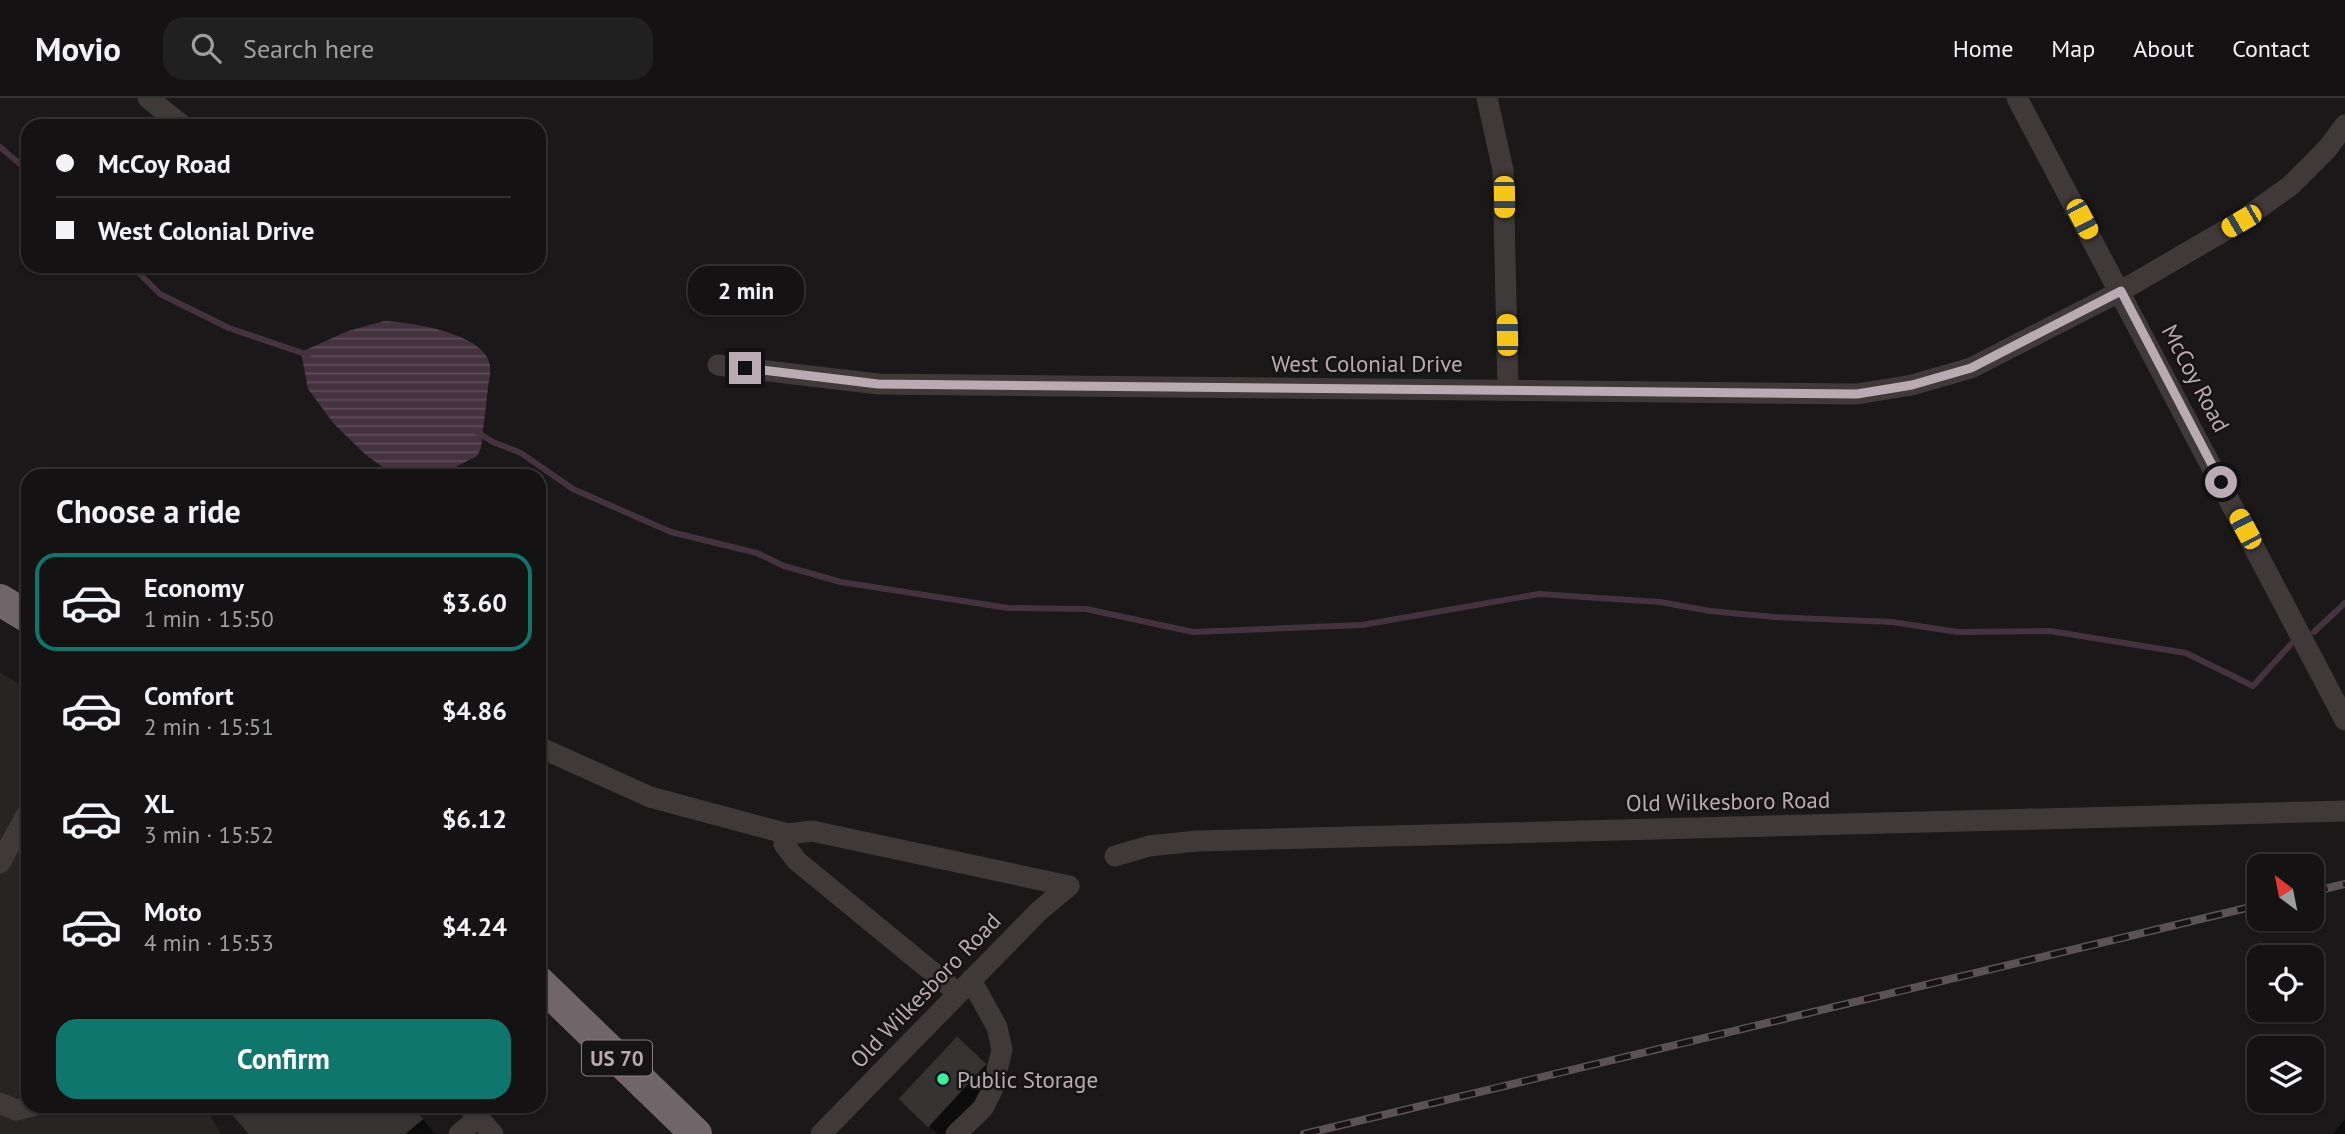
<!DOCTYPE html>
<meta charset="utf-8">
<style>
:root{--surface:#141212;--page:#212020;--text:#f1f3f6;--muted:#9d9e9f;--line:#333232;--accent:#0f766e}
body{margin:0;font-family:"PT Sans",sans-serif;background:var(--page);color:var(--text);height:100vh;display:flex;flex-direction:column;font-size:26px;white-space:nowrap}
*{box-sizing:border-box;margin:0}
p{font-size:23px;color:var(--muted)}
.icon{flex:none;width:38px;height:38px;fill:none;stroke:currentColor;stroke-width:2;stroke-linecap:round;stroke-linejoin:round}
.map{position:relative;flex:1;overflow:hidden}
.drawer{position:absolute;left:21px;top:371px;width:525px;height:644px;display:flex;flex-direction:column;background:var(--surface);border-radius:21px;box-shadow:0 2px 5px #0004,0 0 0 2px var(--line)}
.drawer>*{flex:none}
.top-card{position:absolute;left:21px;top:21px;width:525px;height:154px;border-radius:21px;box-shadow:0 2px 5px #0004,0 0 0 2px var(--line);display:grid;align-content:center;height:154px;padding:0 35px;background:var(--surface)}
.needle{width:46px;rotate:328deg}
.tools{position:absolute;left:2247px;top:756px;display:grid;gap:14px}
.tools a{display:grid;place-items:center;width:77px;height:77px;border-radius:14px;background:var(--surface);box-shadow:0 2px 5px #0004,0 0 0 2px var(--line);font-size:35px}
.end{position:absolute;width:32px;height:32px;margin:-16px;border:9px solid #baaab1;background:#111;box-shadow:0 0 0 4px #111}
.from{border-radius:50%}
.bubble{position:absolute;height:49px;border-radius:21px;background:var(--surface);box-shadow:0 2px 5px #0004,0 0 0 2px var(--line);font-size:23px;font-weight:600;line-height:49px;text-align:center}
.car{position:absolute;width:21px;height:42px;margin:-21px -10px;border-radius:9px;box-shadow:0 0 5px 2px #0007;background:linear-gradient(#f5c518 24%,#345 0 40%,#f5c518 0 76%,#345 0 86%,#f5c518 0)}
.top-card b{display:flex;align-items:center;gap:24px;height:66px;font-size:26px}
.top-card b+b{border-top:2px solid var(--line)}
.top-card i{width:18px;height:18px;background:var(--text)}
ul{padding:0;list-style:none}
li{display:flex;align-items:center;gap:21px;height:98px;margin:0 14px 10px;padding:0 21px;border:4px solid transparent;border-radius:21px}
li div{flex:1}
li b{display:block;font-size:26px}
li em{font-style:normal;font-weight:600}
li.on{border-color:var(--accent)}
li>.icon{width:63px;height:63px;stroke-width:1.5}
h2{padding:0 35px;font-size:32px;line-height:84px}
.cta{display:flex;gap:14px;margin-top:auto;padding:14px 35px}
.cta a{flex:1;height:80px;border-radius:21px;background:var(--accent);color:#fff;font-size:28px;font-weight:600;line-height:80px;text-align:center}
header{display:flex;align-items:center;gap:42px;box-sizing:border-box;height:98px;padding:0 35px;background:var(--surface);border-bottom:2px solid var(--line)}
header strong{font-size:33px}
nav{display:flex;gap:38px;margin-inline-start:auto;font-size:24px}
.search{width:490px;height:63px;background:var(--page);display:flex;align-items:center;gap:18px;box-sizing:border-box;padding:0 24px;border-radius:21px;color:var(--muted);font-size:26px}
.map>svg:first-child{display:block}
.built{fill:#272424}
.water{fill:url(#water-rules)}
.shadow{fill:#0007}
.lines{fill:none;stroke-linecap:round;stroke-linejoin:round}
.stream{stroke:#45323f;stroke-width:6}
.building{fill:#363333;stroke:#363232;stroke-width:2}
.minor{stroke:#3f393a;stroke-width:21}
.highway{stroke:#706569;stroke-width:32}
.rail-casing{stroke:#5a5255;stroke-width:8}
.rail{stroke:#151313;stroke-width:5;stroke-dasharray:16;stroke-linecap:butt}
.route{stroke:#baaab1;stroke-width:9}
.poi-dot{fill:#37f29d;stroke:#151313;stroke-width:2.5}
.labels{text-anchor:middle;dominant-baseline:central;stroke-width:5;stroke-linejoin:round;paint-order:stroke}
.shield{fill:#151313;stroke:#887d82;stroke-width:2}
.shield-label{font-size:21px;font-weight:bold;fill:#baaab1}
.street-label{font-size:23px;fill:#baaab1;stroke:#151313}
.poi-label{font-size:23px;fill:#baaab1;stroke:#151313;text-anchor:start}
</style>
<header>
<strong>Movio</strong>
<div class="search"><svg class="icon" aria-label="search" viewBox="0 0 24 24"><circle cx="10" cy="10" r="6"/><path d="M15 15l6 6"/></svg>Search here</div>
<nav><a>Home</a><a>Map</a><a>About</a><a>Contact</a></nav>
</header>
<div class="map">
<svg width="2345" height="1036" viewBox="0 0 2345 1036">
<defs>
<pattern id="water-rules" width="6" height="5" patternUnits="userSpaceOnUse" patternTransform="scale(1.75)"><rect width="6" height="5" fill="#45323f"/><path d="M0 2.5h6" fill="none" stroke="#5e4d58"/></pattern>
</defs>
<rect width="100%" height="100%" fill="#1a1818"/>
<path class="built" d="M0,575l28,16v417h177l16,28h-221z"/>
<path class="water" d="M384,223c26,1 101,12 106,44 1,7 -1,16 -2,22 -2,20 -5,41 -7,61l-4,8 -39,20h-43l-29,-21 -32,-31 -26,-35 -7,-37 47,-21z"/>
<g class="shadow">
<path d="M984,967l14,15 -50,54h-10l-22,-20z"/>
<path d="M245,1008h175l-5,4 20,24h-183z"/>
<path d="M2345,1021v15h-12z"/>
</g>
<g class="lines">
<g class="stream">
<path d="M0,49l28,24"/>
<path d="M132,168l28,28 69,34 79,27"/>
<path d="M477,334l16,10 28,11 52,36 98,43 86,21 27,13 57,16 167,26 78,1 107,23 169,-7 177,-31 121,8 50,9 64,6 118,5 66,10 92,-1 136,22 67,33 38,-42"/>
<path d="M2314,534l31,-29"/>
</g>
</g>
<g class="building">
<path d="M957,940l28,26 -57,62 -28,-27z"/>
<path d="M243,1008h167l12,13 -18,15h-154l-17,-20z"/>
</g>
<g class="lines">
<g class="minor">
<path d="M148,0l35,28"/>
<path d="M1487,0l16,72 5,220"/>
<path d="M2017,0l328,622"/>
<path d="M718,267l160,19 979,10 55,-9 59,-17 150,-77 120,-70 49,-35 37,-37 18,-24"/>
<path d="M539,649l111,50 138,37"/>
<path d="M1115,758l34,-10 48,-5 1148,-30"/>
<path d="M0,765l28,-51"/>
<path d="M958,895l-161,-132 -13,-17 4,-10 24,-3 257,55"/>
<path d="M0,1005l16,7 17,-4"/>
<path d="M468,1008l25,28"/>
<path d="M459,1036l19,-16"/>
<path d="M821,1036l218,-223 30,-25"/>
<path d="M956,1036l27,-26 9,-18 10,-40 -5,-23 -26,-47"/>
</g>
<g class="highway">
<path d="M0,502l28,17"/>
<path d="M539,884l157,152"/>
</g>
<g class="rail-casing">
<g id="rail">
<path d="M2312,794l33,-8"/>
<path d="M1304,1036l955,-229"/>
</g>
</g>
<use href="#rail" class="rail"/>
</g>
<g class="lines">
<path class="route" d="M745,270l133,16 979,10 55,-9 59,-17 150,-77 100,191"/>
</g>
<circle class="poi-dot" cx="943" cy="981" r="7"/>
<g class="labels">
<rect class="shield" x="582" y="942.5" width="70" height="35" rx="5"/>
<g class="shield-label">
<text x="617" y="960">US 70</text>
</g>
<g class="street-label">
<text x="1367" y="265">West Colonial Drive</text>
<text transform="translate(2196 280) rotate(62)">McCoy Road</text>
<text transform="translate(1728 703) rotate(-1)">Old Wilkesboro Road</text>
<text transform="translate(925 892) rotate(-46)">Old Wilkesboro Road</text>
</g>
<g class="poi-label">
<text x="957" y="981">Public Storage</text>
</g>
</g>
</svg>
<div class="tools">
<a><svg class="needle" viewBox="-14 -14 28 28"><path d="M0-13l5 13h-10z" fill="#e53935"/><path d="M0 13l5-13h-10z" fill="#9d9e9f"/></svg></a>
<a><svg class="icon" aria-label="locate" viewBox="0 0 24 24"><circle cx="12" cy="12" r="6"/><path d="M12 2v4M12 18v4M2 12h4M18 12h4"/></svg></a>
<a><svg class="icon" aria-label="layers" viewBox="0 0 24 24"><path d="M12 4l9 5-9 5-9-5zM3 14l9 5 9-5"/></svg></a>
</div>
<i class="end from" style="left:2221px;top:384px"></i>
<i class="end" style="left:745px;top:270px"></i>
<div class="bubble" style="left:688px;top:168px;width:116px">2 min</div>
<i class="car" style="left:1504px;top:99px;rotate:179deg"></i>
<i class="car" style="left:2082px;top:121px;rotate:152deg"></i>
<i class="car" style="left:2241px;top:123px;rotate:240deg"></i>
<i class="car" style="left:1507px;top:237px;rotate:359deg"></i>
<i class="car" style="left:2245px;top:431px;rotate:332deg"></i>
<div class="top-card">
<b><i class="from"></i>McCoy Road</b>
<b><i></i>West Colonial Drive</b>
</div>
<section class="drawer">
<h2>Choose a ride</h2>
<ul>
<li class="on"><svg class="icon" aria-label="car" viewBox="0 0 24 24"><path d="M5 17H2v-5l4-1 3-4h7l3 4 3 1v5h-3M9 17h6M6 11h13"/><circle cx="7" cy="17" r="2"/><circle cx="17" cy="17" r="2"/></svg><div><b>Economy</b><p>1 min · 15:50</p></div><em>$3.60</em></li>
<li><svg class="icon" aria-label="car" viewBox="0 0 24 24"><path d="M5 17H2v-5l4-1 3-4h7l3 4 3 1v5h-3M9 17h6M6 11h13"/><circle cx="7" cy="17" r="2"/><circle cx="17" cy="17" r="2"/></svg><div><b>Comfort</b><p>2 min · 15:51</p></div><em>$4.86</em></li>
<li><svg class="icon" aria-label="car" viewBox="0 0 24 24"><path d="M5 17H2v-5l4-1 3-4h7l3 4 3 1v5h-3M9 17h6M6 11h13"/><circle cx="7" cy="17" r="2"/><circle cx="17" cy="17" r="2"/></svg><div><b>XL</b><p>3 min · 15:52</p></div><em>$6.12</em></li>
<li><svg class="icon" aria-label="car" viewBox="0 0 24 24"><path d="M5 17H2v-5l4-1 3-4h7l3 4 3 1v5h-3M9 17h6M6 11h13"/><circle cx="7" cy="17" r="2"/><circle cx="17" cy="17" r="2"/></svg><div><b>Moto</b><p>4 min · 15:53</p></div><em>$4.24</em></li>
</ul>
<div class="cta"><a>Confirm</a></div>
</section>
</div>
